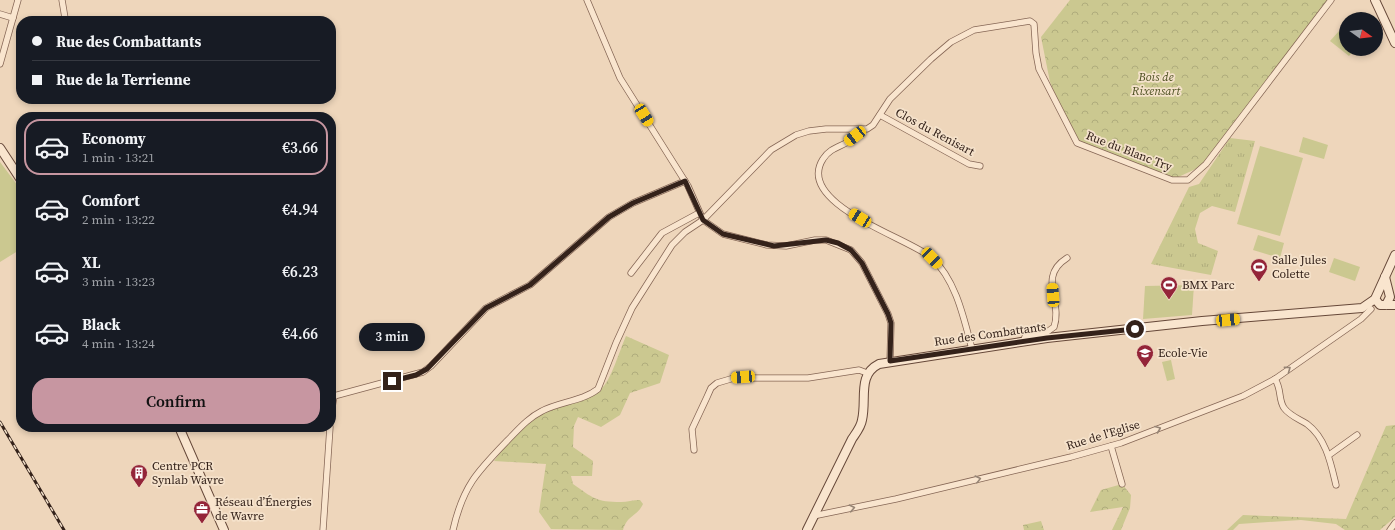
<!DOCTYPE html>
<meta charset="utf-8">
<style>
:root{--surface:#171b24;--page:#242831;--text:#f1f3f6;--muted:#9ea1a6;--line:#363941;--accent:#c796a1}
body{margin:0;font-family:"Source Serif 4",serif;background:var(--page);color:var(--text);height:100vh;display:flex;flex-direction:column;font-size:15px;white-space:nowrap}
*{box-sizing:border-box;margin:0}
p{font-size:13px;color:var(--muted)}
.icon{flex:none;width:22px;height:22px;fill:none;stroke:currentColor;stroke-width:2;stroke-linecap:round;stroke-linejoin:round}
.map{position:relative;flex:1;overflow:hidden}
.details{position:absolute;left:16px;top:112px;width:320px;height:320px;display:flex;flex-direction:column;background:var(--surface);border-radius:16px;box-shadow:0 2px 6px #0003}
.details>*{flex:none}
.top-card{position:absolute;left:16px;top:16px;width:320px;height:88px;border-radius:16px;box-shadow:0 2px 6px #0003;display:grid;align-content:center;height:88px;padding:0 16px;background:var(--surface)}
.needle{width:26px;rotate:105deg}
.tools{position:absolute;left:1339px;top:12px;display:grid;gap:8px}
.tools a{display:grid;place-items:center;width:44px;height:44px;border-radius:50%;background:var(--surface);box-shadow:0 2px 6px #0003;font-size:20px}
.end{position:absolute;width:18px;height:18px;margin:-9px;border:5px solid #34221a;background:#fff;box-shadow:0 0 0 2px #fff}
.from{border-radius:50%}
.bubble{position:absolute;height:28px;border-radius:14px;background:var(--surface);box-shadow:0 2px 6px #0003;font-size:13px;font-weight:600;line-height:28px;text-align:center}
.car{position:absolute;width:12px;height:24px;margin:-12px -6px;border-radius:5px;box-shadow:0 0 3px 1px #0007;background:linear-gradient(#f5c518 24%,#345 0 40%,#f5c518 0 76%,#345 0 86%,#f5c518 0)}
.top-card b{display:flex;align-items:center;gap:14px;height:38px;font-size:15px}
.top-card b+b{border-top:1px solid var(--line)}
.top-card i{width:10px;height:10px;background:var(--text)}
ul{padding:7px 0 0;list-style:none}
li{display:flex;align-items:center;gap:12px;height:56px;margin:0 8px 6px;padding:0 8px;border:2px solid transparent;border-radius:16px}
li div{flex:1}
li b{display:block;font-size:15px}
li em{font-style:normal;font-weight:600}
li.active{border-color:var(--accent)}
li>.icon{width:36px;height:36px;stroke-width:1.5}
.cta{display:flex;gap:8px;margin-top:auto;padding:8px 16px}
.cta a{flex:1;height:46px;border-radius:16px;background:var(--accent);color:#111;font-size:16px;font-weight:600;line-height:46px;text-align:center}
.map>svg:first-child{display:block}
.grass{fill:url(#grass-tufts)}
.forest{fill:url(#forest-crowns)}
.garden{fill:#cbc890}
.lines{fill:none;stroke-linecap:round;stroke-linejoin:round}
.street-casing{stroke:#856655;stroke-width:7}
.secondary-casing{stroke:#664839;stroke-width:10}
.street{stroke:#f9e5ce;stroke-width:5.5}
.secondary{stroke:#f9e5ce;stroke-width:8}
.rail-casing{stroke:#34221a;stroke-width:3}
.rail{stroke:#f5e2cb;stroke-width:1.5;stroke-dasharray:4.5;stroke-linecap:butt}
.oneway{stroke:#968474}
.route{stroke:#34221a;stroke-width:5}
.labels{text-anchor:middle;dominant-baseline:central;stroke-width:3.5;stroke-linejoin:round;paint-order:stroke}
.park-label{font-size:12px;font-style:italic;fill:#4d5021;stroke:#f5e2cb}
.street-label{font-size:12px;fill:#34221a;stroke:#f5e2cb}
.poi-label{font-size:12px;fill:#34221a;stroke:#f5e2cb;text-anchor:start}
</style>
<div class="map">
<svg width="1395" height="530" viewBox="0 0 1395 530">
<defs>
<pattern id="grass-tufts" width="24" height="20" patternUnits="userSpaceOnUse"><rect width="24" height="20" fill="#cbc890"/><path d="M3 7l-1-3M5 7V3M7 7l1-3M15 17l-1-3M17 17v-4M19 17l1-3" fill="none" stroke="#afac7c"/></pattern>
<pattern id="forest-crowns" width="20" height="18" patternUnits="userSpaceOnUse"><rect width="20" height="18" fill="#cbc890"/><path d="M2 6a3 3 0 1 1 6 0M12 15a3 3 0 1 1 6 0" fill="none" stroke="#afac7c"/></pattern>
</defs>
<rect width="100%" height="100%" fill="#eed6bb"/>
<path class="grass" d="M1230,138l25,3 -20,71 -23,-6 -12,7 -5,16 3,14 20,8 -7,24 -60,-11 38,-77 10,-3z"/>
<g class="forest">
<path d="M1070,0h258l-128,167 -26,12 -100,-38 -24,-59 -9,-45z"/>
<path d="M626,336l43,19 -9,28 -30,10 -10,22 -19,12 -23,-10 -4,9 -1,21 20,14 -1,15h-21l2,8c20,14 23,18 48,18 6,0 12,-2 19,-2l3,4c-6,13 -15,10 -20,26l-72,-1 -12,-17 7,-48 -52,-3c17,-24 35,-45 63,-57 10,-4 37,-9 44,-15 10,-8 19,-40 25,-53z"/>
<path d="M1395,425v92l-15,13h-35l-9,-6 -35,-4 -62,4 -6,6h-6l16,-15 103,4 40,-93z"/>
<path d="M1122,484l9,11 -1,13 -9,22h-9l11,-23 -33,5 11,-22z"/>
<path d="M1041,521l3,9h-20l-1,-5z"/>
</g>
<g class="garden">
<path d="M1339,31l7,5v13h9l-6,7 -19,-15z"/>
<path d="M1303,137l25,8 -4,14 -25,-7z"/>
<path d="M1260,146l43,12 -23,78 -43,-12z"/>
<path d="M0,162l21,28v59l-21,13z"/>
<path d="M1258,235l26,8 -4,15 -27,-8z"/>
<path d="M1334,258l26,9 -5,14 -26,-9z"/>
<path d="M1194,285l-2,30 -49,4 2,-33z"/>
<path d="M1171,360l4,19 -8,2 -5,-19z"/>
</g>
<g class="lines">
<g class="street-casing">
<g id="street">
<path d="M62,0l3,18"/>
<path d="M587,0l33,78 68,108 15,34 20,14 44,11 19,1 29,-6h11l25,10 11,13 26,51 3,9 -1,38"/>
<path d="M0,14l13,4"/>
<path d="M0,64l18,-64"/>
<path d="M880,115l89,49 11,2"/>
<path d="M862,130c-5,4 -9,9 -14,12 -9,5 -19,7 -25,17 -29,45 86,79 109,99 24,22 32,61 40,91"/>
<path d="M631,273l31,-40 37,-20"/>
<path d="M1023,342l2,-5 22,-5 7,-5c9,-25 -17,-50 13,-69"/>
<path d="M1275,379c7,11 3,20 9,29 6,8 15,11 23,16 19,14 24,40 29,61"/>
<path d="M334,396l89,-24 8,-6 55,-58 44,-23 79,-68 24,-14 52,-22"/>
<path d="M331,414l3,-18"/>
<path d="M1111,446l11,38"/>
<path d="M694,450l-2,-21 15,-32 4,-9 6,-5 17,-5h74l51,-8 8,3"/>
<path d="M1329,455l28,-20"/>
<path d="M813,516l83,-17 175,-42 50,-14 122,-47 32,-17 86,-60 10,-10"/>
<path d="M323,530l7,-103"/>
<path d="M453,530c10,-44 24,-58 54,-89 11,-11 21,-23 35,-30 17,-9 41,-10 56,-22l18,-46 16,-35 40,-63 13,-13 18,-12 68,-70 25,-15 13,-4 17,-2h41l6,-4 17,-26 41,-40 20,-17 23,-12 56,-9 4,3 2,29 3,16 38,74 95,37h16l18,-16 125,-164"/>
<path d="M1390,530l5,-7"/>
</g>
</g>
<g class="secondary-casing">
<g id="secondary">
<path d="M1375,0l20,43"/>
<path d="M0,148l21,32"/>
<path d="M1385,277l5,20 -4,8"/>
<path d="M1375,299l5,6h15"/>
<path d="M179,427l45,103"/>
<path d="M807,530l45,-91c4,-6 9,-12 10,-19 5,-21 -5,-45 17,-56l168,-26 155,-17 160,-13 13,-9 20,-44"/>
</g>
</g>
<use href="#street" class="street"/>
<use href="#secondary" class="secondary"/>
<g class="rail-casing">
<path id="rail" d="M0,422l64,108"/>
</g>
<use href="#rail" class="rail"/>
</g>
<defs><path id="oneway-chevron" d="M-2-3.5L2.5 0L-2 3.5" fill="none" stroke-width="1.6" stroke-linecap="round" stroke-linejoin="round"/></defs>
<g class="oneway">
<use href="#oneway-chevron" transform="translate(1288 369) rotate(-36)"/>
<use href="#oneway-chevron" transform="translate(1158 429) rotate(-21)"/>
<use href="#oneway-chevron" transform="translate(978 479) rotate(-14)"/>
<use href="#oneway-chevron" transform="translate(852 508) rotate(-12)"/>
</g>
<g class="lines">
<path class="route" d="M392,381l24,-6 11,-6 59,-61 44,-23 79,-68 24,-14 52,-22 18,39 20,14 51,12 52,-6 12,3 13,7 11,13 26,51 3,9 -1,38 157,-23 88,-9"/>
</g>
<defs>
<g id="stadium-pin" transform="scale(0.9)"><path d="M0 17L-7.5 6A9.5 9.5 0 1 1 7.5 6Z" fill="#942539" stroke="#f5e2cb"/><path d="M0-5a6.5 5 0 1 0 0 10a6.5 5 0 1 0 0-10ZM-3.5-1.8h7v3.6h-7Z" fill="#fff"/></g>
<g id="school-pin" transform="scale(0.9)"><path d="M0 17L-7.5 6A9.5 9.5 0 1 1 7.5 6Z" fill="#942539" stroke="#f5e2cb"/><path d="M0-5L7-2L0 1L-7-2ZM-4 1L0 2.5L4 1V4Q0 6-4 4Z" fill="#fff"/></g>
<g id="building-pin" transform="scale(0.9)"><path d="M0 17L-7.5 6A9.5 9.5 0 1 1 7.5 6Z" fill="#942539" stroke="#f5e2cb"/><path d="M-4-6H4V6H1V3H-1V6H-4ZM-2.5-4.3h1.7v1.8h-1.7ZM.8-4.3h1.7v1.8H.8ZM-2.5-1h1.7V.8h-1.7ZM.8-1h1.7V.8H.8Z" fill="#fff"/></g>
<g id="office-pin" transform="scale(0.9)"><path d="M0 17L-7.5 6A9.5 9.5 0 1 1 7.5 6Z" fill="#942539" stroke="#f5e2cb"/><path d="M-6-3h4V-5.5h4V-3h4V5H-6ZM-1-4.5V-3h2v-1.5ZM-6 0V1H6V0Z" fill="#fff"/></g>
</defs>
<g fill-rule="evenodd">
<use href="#stadium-pin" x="1259" y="267"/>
<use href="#stadium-pin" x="1169" y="285"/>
<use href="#school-pin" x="1145" y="353"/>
<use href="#building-pin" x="139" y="473"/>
<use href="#office-pin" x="202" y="509"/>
</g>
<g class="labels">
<g class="park-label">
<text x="1156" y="77">Bois de<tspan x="1156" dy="14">Rixensart</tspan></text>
</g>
<g class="street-label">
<text transform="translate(935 132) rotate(28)">Clos du Renisart</text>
<text transform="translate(1129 151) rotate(21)">Rue du Blanc Try</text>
<text transform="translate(990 334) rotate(-8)">Rue des Combattants</text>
<text transform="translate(1103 435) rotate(-17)">Rue de l'Eglise</text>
</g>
<g class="poi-label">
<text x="1272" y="260">Salle Jules<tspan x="1272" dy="14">Colette</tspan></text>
<text x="1182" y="285">BMX Parc</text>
<text x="1158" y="353">Ecole-Vie</text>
<text x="152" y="466">Centre PCR<tspan x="152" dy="14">Synlab Wavre</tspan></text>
<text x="215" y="502">Réseau d’Énergies<tspan x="215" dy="14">de Wavre</tspan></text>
</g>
</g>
</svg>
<div class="tools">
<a><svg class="needle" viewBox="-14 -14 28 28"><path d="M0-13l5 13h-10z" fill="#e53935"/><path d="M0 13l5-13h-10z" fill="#9ea1a6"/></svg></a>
</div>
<i class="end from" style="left:1135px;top:329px"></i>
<i class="end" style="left:392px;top:381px"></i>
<div class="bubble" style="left:359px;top:323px;width:66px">3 min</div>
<i class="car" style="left:644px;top:115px;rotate:148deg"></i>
<i class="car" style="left:855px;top:136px;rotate:232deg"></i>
<i class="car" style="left:860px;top:218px;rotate:302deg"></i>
<i class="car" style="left:932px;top:258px;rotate:136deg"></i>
<i class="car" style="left:1053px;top:295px;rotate:356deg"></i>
<i class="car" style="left:1228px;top:320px;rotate:85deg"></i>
<i class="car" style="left:743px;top:377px;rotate:266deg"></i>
<div class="top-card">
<b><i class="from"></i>Rue des Combattants</b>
<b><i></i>Rue de la Terrienne</b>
</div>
<section class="details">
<ul>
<li class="active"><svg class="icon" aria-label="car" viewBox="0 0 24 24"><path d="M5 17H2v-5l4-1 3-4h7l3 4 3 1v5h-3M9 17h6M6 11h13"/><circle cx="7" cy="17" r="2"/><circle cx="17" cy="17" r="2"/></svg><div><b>Economy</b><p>1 min · 13:21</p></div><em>€3.66</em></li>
<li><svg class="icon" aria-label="car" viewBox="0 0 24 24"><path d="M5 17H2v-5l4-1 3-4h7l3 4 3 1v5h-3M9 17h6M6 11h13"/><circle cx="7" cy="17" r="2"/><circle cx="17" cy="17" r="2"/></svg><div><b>Comfort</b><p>2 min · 13:22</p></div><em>€4.94</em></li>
<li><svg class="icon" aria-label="car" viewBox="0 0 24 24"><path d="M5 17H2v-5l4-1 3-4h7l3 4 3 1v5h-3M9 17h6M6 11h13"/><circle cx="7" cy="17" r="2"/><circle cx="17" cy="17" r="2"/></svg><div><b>XL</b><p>3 min · 13:23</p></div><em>€6.23</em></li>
<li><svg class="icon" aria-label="car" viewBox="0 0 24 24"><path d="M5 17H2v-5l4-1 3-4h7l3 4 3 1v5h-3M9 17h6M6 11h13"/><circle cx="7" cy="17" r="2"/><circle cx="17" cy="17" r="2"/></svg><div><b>Black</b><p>4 min · 13:24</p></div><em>€4.66</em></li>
</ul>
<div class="cta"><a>Confirm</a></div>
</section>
</div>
